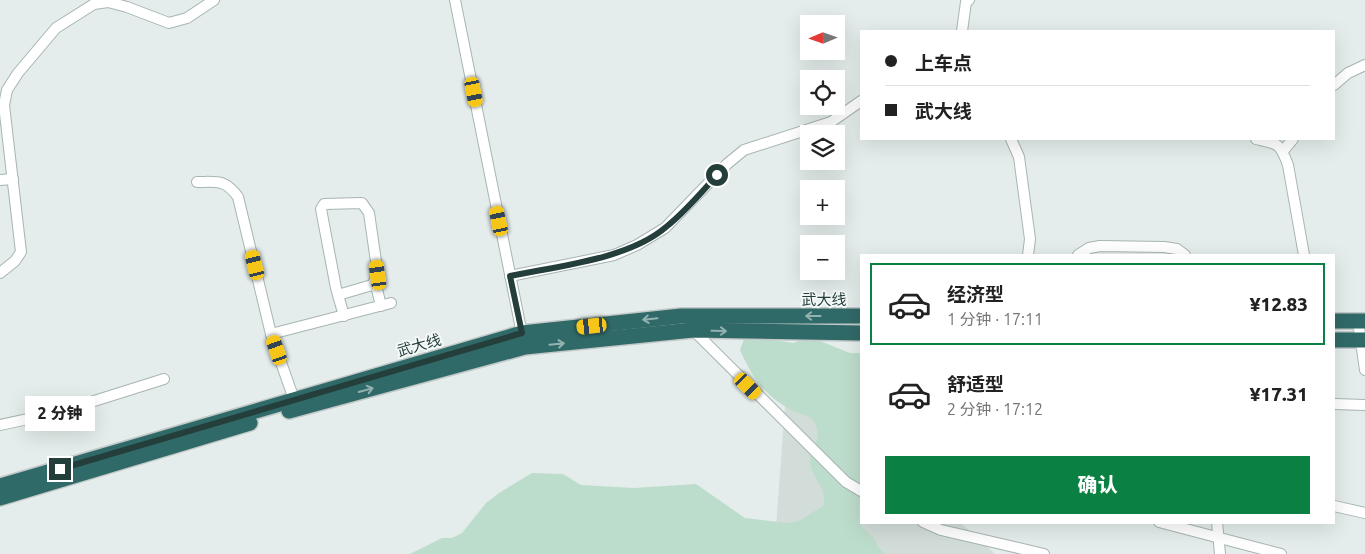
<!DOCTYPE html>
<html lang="zh">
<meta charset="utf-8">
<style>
:root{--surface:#fff;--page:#f2f2f2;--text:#222;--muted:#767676;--line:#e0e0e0;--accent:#0b8043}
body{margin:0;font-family:Ubuntu,"Noto Sans SC",sans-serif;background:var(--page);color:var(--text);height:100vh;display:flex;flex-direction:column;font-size:19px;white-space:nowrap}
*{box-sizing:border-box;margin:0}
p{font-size:16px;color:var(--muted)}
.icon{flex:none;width:28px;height:28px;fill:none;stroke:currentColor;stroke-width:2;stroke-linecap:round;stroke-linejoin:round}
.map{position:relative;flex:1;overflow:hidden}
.drawer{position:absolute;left:860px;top:254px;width:475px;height:270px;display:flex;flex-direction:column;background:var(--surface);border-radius:0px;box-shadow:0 5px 20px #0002}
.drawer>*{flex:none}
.guide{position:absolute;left:860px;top:30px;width:475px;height:110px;border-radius:0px;box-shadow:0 5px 20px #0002;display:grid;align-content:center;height:110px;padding:0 25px;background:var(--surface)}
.needle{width:32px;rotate:268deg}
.tools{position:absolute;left:800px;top:15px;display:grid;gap:10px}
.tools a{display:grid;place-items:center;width:45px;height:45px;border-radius:0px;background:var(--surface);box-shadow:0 5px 20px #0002;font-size:25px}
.end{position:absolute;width:22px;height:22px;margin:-11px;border:6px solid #243e3c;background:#fff;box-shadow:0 0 0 2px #fff}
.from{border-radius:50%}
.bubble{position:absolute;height:35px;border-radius:0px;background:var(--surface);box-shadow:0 5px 20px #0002;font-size:16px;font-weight:800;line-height:35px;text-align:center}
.car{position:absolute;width:15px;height:30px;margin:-15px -8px;border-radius:6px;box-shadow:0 0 4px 1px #0007;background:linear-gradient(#f5c518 24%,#345 0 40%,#f5c518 0 76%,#345 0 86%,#f5c518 0)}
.guide b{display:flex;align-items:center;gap:18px;height:48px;font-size:19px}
.guide b+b{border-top:1px solid var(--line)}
.guide i{width:12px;height:12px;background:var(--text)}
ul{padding:9px 0 0;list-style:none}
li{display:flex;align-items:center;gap:15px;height:82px;margin:0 10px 8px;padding:0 15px;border:2px solid transparent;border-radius:0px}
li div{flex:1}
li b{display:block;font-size:19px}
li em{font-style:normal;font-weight:800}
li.active{border-color:var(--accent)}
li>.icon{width:45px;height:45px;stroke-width:1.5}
.primary-button{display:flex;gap:10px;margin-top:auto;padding:10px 25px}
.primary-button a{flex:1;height:58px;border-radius:0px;background:var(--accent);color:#fff;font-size:20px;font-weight:800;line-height:58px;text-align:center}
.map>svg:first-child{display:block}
.built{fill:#d2ddda}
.green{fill:#bdddcc}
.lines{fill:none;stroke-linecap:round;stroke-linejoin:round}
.minor-casing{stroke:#a7b5b3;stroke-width:12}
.highway-casing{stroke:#c2c9c8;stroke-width:18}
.minor{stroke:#fff;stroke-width:10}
.highway{stroke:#306a68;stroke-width:15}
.oneway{stroke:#92b2b0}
.route{stroke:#243e3c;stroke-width:6}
.labels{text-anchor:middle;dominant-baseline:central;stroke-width:4;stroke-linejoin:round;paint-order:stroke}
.street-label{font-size:15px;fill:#243e3c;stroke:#f4f9f8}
</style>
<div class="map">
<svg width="1365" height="554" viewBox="0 0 1365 554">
<rect width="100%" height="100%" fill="#e4edeb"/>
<path class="built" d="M788,365l73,67v90l100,1 34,31h-221z"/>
<path class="green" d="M757,337l36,6 11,-4h11l35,14h11v132l-2,37 6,8 8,7 6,11 6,6h-475l32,-16h10l10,-5 24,-30 13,-10 33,-20 31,1 18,11 53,3 62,-4 49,34 41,5 13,-2 25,-16c2,-19 -12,-26 -14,-43 -1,-13 11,-21 7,-33 -4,-16 -16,-13 -26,-19 -27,-15 -39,-33 -51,-60l4,-11z"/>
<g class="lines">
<g class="minor-casing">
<g id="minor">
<path d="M455,0l68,339"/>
<path d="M962,31l4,-29 3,-2"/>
<path d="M1334,85l14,-12 17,-8"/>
<path d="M1011,139l8,18 11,82 -2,16"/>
<path d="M1256,139c23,5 24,4 32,26l16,90"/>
<path d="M1283,151l10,-12"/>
<path d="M0,180l13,-1"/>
<path d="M197,182c20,0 28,-3 41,15l33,137 25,71"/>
<path d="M1078,255l11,-7 11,-2 64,1 13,2 8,6"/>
<path d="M0,273l15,-12 6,-9 -17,-147 3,-15 11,-17 38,-45 38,-24 14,-2 19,5 42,16 18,-5 27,-18"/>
<path d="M510,276l104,-21 23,-10 28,-17 62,-64 17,-14 87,-28 30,-21"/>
<path d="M375,281l6,25"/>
<path d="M338,295l34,-10 6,-10 -9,-62 -7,-10 -38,1 -3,5 15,79 8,28"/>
<path d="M1358,321l7,49"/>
<path d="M691,328l155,154 15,9"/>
<path d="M271,334l120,-31"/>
<path d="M1334,404l31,1"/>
<path d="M0,425l56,-12 108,-34"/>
<path d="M1334,506l31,7"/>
<path d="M923,522l18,8 103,24"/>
<path d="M1159,522l122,32"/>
<path d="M1217,522l3,32"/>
</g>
</g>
<g class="highway-casing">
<g id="highway">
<path d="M1334,321h31"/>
<path d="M1334,340h31"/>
<path d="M289,411l236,-64 168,-17 168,3"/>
<path d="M0,486l522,-153 159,-17h180"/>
<path d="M0,498l250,-75"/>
</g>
</g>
<use href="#minor" class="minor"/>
<use href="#highway" class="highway"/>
</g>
<defs><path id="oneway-shaft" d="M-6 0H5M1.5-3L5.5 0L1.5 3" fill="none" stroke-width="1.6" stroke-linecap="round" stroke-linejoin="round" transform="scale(1.25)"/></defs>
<g class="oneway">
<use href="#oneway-shaft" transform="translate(813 316) rotate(180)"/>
<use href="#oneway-shaft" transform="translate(650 319) rotate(174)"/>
<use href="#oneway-shaft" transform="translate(719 331) rotate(1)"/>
<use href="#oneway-shaft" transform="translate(557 344) rotate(-6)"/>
<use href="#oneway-shaft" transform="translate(366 390) rotate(-15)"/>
</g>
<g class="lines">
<path class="route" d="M60,469l462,-136 -12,-57c48,-10 119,-17 156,-49 19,-15 35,-34 51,-52"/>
</g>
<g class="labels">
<g class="street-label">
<text x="824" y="299">武大线</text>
<text transform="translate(419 345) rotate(-16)">武大线</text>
</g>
</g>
</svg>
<div class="tools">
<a><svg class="needle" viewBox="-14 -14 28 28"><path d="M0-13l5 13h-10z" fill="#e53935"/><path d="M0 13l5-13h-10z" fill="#767676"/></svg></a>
<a><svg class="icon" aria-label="locate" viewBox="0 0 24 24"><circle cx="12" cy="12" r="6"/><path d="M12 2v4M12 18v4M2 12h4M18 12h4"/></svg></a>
<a><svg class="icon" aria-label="layers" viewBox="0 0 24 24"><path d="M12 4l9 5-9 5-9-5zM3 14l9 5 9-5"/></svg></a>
<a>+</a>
<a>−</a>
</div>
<i class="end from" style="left:717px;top:175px"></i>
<i class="end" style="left:60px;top:469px"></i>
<div class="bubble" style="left:25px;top:396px;width:70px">2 分钟</div>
<i class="car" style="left:474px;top:92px;rotate:169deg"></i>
<i class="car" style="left:499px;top:221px;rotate:348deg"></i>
<i class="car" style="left:255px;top:265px;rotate:346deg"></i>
<i class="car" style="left:378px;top:275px;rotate:352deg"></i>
<i class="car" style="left:592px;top:326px;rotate:264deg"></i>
<i class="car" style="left:277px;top:350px;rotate:341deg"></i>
<i class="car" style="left:748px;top:386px;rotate:135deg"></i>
<div class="guide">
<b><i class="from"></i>上车点</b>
<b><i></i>武大线</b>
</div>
<section class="drawer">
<ul>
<li class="active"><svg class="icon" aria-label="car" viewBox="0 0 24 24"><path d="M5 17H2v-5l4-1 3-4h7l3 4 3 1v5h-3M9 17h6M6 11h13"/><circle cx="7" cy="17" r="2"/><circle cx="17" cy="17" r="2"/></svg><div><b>经济型</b><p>1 分钟 · 17:11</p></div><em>¥12.83</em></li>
<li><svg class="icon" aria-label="car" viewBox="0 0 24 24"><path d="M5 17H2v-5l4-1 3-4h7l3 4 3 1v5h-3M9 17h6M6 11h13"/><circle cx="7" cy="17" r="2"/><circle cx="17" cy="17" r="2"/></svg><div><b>舒适型</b><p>2 分钟 · 17:12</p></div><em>¥17.31</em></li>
</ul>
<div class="primary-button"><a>确认</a></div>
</section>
</div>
